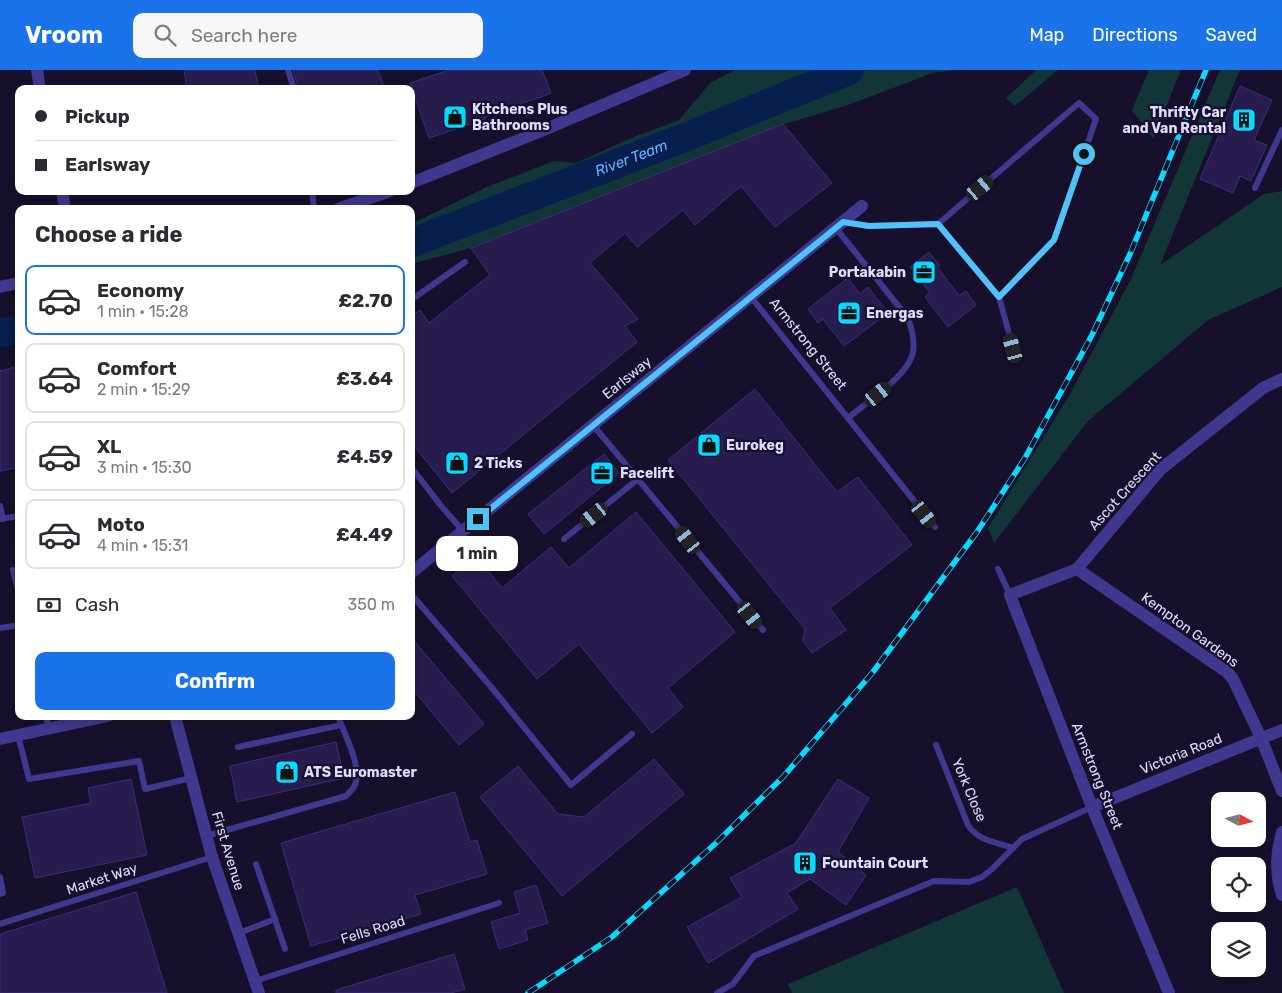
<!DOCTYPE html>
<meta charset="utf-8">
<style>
:root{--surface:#fff;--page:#f7f7f7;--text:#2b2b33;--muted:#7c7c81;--line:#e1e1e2;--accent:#1a73e8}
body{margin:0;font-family:Rubik,sans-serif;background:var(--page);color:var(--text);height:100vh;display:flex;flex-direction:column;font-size:19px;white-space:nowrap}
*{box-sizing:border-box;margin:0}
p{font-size:16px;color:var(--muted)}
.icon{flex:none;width:28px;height:28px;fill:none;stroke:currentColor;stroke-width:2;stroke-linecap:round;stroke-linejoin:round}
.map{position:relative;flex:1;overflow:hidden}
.panel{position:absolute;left:15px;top:135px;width:400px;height:515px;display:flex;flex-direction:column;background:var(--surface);border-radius:10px;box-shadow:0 2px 8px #0003}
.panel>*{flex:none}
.banner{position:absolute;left:15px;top:15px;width:400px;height:110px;border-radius:10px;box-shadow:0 2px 8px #0003;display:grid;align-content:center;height:110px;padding:0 20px;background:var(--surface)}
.needle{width:32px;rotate:97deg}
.fabs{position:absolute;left:1211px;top:722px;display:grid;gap:10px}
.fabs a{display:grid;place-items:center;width:55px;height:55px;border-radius:10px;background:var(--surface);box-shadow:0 2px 8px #0003;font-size:25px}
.end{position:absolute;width:22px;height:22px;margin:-11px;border:6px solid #4fc3f7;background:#111;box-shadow:0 0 0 2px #111}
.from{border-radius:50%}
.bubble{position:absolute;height:35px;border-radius:10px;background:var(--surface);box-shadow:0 2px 8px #0003;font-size:16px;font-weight:700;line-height:35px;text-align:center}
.car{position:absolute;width:15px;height:30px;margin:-15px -8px;border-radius:6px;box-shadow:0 0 4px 1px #0007;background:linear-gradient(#222 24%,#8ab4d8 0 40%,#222 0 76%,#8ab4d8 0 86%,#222 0)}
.banner b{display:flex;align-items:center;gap:18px;height:48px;font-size:19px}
.banner b+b{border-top:1px solid var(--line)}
.banner i{width:12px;height:12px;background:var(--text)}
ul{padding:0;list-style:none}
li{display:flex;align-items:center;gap:15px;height:70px;margin:0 10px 8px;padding:0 10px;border:2px solid var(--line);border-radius:10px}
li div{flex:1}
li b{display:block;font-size:19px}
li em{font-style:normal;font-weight:700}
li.on{border-color:var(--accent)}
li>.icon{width:45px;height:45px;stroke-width:1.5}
h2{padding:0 20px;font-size:22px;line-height:60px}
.pay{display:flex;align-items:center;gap:12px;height:55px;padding:0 20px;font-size:19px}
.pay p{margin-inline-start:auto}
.cta{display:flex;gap:10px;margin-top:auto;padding:10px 20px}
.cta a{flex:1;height:58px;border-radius:10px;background:var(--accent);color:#fff;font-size:20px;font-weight:700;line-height:58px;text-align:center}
header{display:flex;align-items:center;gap:30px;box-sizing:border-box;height:70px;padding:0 25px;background:var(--accent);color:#fff}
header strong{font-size:24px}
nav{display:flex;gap:28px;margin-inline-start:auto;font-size:18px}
.search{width:350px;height:45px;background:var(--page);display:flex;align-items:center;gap:12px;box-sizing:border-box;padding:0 18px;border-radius:10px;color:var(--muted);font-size:19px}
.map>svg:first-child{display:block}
.green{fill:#123637}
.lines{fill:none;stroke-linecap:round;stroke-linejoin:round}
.river{stroke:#081e4d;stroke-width:29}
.building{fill:#281b4e;stroke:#3f2c7b}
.lane{stroke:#40388e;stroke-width:6}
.street{stroke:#40388e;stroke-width:12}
.rail-casing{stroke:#07daff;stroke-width:5.5}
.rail{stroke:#16102c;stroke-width:4;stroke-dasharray:11;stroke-linecap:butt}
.route{stroke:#4fc3f7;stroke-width:6}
.labels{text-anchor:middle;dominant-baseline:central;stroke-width:4.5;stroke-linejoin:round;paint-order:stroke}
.poi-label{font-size:14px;font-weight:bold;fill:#e1dbff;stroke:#16102c;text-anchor:start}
.street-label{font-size:14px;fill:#e1dbff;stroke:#16102c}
.water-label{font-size:15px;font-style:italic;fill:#69b2ff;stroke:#16102c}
</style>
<header>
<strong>Vroom</strong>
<div class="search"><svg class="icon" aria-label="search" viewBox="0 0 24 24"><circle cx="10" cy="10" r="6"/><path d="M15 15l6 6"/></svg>Search here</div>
<nav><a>Map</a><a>Directions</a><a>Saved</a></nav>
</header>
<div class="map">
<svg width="1282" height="923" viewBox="0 0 1282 923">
<rect width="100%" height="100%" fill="#16102c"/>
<g class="green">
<path d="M735,0h219l-21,3 -85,32 -63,19 -314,124 -60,16v-40l76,-37 67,-26 22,2 55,-25 48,-18 32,-38z"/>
<path d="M1036,0h22l-43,36 -9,-8z"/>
<path d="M1149,0h32l-28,69 -21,-29z"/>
<path d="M1220,0h20l-80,195 104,-71 18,-3v96l-74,33 -120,101 -94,122 -6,-15 82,-134 61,-115z"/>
<path d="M1017,817l47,106h-272l-4,-9z"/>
</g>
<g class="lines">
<g class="river">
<path id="s1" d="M411,173l275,-106 164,-67"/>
<path d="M0,263l19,-4"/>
</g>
</g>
<g class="building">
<path d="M184,0h71l4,19h-72z"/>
<path d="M293,0h85l7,19h-86z"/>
<path d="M449,0h93l9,23 -66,24v2l-56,19 -19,-55z"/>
<path d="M1240,16l32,14 -18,40 13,5 -16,36 -11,-5 -7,17 -33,-14z"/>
<path d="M783,54l49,59 -57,44 -34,-41 -46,39 -12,-15 -46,37 -12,-14 -35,30 48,56 -13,7 12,16 -185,151 -41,-51v-125l9,-7 9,13 61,-48 -19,-27z"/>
<path d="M929,182l11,14 -2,2 21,28 7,-5 10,14 -28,22 -23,-30 5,-4 -20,-26z"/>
<path d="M848,208l12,16 8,-7 20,26 -44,33 -21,-27 -5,4 -10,-14z"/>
<path d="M19,296v101l-19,4v-100z"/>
<path d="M755,319l82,103 21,-15 54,68 -82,63 16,22 -34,23 -9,-12 2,-12 -137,-169z"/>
<path d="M604,384l15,19 -75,61 -16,-20z"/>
<path d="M636,442l99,120 -67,56 15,19 -31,26 -73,-89 -42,35 -85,-103 24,-20 26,32 49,-41 18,21z"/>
<path d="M411,567l73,87 -25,21 -48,-58z"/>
<path d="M336,672l8,36 -107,24 -7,-36z"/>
<path d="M654,689l30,35 -122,102 -82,-99 38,-31 40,48 26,3z"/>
<path d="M131,709l16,76 -112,23 -13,-61 69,-14 -3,-15z"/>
<path d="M838,709l31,19 -31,54 28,23 -20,30 -36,-26 -23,14 11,16 -90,54 -21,-36 55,-30 -12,-19 66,-35z"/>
<path d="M455,722l15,50 7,-2 10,34 -72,21 6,19 -110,32 -30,-103z"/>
<path d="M536,815l12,38 -23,7 3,10 -29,9 -8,-27 29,-9 -6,-21z"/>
<path d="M136,822l31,101h-167v-59z"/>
<path d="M454,884l11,35 -14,4h-115v-3z"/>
</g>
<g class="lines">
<g class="lane">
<path d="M288,0l6,19"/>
<path d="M1255,118l27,-58"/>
<path d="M312,121l2,18"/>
<path d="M844,152l25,4 69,-2 61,73 14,51"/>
<path d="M938,154l141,-121 17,16 -42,121 -55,57"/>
<path d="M835,157l73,91c4,11 7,22 5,34 -4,23 -47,51 -65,66"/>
<path d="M751,227l184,230"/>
<path d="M411,230l54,-38"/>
<path d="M593,355l170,205"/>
<path d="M411,397l31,40 21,24"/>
<path d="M0,436l3,13"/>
<path d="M0,449l19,-3"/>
<path d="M564,469l74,-60"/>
<path d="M998,499l12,26"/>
<path d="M13,500l6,24"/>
<path d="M411,524l81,94 79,97 61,-51"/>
<path d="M0,558l19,-3"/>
<path d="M46,646l3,13"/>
<path d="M18,665l11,44 110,-18 6,28 46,-11"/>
<path d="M936,675l32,80c10,16 28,17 45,23"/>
<path d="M238,677l103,-22"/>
<path d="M206,766l140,-40c3,-3 6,-6 8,-9 10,-18 -10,-53 -16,-71"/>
<path d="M256,794l29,85"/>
<path d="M0,807l3,16 -3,1"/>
<path d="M0,854l212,-67"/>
<path d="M239,863l36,-14"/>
<path d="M255,911l244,-78"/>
<path d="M717,923l16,-9 21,-28 180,-75 35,1 13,-5 10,-8 30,-30 70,-32"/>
</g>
<g class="street">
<path d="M37,0l3,19"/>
<path d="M411,113l128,-51 146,-62"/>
<path d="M62,121l3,18"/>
<path d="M338,139l52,-18"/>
<path d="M0,217l19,-4"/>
<path d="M1077,499l150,103 6,7 28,59 21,53"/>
<path d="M411,503l451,-367"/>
<path d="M175,646l37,141 47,136"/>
<path d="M0,669l108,-23"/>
<path d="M1092,737l190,-77"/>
<path d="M1282,762c-6,22 -7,41 0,63"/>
<path d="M1169,923l-77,-186 -82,-212 67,-26 84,-100 102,-81 19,-9"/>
</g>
<g class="rail-casing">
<path id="rail" d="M528,923l84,-56 104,-94 67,-66 90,-105 75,-101 29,-39 48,-74 67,-123 38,-81 76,-184"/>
</g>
<use href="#rail" class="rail"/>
</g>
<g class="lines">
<path class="route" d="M478,449l365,-297 26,4 69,-2 61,73 55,-57 30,-86"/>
</g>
<defs>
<g id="shop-square" transform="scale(1.25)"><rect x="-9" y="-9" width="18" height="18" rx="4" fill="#07daff" stroke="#16102c"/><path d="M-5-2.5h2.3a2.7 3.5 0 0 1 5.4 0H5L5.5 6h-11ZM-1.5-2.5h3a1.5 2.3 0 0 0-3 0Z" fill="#111"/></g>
<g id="building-square" transform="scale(1.25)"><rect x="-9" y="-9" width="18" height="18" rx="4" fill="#07daff" stroke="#16102c"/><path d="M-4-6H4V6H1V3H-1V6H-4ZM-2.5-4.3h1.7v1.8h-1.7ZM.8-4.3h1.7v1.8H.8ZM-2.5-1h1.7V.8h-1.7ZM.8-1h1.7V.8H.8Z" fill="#111"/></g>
<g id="office-square" transform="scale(1.25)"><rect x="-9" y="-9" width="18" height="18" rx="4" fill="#07daff" stroke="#16102c"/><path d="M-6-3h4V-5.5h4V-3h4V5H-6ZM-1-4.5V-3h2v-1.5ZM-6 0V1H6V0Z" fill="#111"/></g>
</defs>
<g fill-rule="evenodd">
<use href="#shop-square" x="455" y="47"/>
<use href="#building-square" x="1244" y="50"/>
<use href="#office-square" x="924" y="202"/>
<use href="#office-square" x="849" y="243"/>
<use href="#shop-square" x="709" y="375"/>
<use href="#shop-square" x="457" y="393"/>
<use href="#office-square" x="602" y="403"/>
<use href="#shop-square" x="287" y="702"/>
<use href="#building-square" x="805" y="793"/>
</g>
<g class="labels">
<g class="poi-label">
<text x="472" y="39">Kitchens Plus<tspan x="472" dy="16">Bathrooms</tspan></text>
<text x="1226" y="42" text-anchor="end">Thrifty Car<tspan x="1226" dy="16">and Van Rental</tspan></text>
<text x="906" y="202" text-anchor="end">Portakabin</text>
<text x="866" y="243">Energas</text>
<text x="726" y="375">Eurokeg</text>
<text x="474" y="393">2 Ticks</text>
<text x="620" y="403">Facelift</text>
<text x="304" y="702">ATS Euromaster</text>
<text x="822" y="793">Fountain Court</text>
</g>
<g class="street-label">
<text transform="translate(808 274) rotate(51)">Armstrong Street</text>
<text transform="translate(627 308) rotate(-39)">Earlsway</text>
<text transform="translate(1125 421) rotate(-48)">Ascot Crescent</text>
<text transform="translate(1190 560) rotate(36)">Kempton Gardens</text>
<text transform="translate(1181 684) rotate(-22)">Victoria Road</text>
<text transform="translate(1097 706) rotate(68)">Armstrong Street</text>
<text transform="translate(969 720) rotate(67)">York Close</text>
<text transform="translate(228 781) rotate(73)">First Avenue</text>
<text transform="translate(102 809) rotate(-18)">Market Way</text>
<text transform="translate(373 860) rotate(-17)">Fells Road</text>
</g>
<g class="water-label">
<text stroke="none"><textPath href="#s1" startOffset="236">River Team</textPath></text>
</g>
</g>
</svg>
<div class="fabs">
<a><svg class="needle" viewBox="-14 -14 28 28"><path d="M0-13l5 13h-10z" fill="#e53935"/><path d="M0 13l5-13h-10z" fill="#7c7c81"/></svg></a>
<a><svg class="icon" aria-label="locate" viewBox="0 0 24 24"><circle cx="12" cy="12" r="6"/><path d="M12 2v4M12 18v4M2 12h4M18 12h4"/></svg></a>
<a><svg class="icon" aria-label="layers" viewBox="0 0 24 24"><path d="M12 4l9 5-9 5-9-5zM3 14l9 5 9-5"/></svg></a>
</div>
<i class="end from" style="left:1084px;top:84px"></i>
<i class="end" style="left:478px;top:449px"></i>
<div class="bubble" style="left:436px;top:466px;width:82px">1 min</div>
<i class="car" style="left:980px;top:118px;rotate:50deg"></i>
<i class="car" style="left:1013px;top:278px;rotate:345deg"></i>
<i class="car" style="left:878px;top:324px;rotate:51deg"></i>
<i class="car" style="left:924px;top:444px;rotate:141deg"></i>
<i class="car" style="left:594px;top:445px;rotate:231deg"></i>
<i class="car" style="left:688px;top:470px;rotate:321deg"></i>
<i class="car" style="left:750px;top:545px;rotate:141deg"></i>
<div class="banner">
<b><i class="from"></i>Pickup</b>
<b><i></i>Earlsway</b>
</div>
<section class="panel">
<h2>Choose a ride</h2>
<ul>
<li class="on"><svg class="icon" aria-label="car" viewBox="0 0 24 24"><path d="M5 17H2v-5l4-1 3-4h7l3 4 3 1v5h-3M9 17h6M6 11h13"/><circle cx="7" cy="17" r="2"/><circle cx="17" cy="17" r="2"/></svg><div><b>Economy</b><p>1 min · 15:28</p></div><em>£2.70</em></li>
<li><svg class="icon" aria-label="car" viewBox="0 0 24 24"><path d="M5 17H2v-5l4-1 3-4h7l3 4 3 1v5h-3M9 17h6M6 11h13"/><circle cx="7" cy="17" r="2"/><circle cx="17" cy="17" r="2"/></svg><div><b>Comfort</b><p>2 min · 15:29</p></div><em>£3.64</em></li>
<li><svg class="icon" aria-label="car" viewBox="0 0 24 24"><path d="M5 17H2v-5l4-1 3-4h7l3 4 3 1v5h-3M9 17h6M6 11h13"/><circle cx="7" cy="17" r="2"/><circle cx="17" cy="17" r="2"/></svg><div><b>XL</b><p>3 min · 15:30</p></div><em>£4.59</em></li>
<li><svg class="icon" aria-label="car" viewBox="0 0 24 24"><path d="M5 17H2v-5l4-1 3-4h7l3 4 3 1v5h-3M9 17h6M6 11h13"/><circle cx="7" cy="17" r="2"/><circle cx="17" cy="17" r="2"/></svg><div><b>Moto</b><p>4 min · 15:31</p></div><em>£4.49</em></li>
</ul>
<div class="pay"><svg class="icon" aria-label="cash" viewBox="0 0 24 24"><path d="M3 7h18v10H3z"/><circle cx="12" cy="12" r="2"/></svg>Cash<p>350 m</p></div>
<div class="cta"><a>Confirm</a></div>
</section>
</div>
